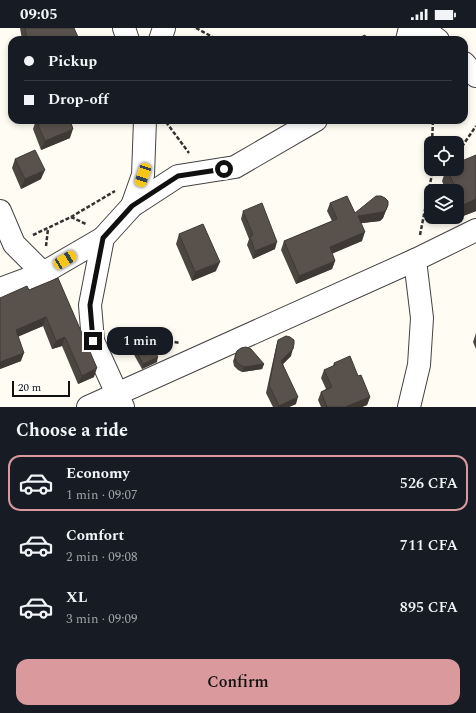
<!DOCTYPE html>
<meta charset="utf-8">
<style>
:root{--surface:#171b24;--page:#20242c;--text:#f1f3f6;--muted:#9ea1a6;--line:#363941;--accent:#da999d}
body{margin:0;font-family:Spectral,serif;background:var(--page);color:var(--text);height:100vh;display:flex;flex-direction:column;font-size:15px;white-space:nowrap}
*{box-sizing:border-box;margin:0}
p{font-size:13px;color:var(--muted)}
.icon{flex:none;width:22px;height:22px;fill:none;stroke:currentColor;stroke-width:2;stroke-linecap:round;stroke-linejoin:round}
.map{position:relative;height:379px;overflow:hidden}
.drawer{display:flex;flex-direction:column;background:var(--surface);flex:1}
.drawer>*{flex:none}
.banner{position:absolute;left:8px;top:8px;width:460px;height:88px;border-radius:12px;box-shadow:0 2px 6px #0003;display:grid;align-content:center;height:88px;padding:0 16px;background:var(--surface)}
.controls{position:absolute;left:424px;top:108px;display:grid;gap:8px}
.controls a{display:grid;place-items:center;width:40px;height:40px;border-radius:8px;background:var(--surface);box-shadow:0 2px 6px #0003;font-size:20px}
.scale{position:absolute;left:12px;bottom:10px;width:58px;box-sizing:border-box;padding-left:4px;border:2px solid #101010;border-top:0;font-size:11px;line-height:14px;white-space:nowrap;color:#101010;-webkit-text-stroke:3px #fff;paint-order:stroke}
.end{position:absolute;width:18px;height:18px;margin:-9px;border:5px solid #101010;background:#fff;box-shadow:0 0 0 2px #fff}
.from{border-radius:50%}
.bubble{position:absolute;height:28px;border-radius:12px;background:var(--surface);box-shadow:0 2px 6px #0003;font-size:13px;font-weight:600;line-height:28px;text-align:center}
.car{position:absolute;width:12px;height:24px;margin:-12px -6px;border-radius:5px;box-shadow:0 0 3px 1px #0007;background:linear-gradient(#f5c518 24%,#345 0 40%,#f5c518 0 76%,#345 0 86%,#f5c518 0)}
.banner b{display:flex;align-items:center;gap:14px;height:38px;font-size:15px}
.banner b+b{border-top:1px solid var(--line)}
.banner i{width:10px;height:10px;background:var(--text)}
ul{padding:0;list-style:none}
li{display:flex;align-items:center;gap:12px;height:56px;margin:0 8px 6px;padding:0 8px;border:2px solid transparent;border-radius:12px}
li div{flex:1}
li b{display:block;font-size:15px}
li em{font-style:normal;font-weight:600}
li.on{border-color:var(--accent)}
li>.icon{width:36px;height:36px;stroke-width:1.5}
h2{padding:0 16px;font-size:18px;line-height:48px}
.primary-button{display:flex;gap:8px;margin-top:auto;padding:8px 16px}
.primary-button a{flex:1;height:46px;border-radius:12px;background:var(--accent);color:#111;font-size:16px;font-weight:600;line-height:46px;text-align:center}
.status{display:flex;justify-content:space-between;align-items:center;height:28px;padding:0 20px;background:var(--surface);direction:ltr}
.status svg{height:11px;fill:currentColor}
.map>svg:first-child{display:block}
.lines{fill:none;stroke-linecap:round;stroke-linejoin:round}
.minor-casing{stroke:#434343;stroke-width:24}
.path{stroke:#323232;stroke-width:2.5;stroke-dasharray:4 2;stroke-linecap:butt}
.minor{stroke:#fff;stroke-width:22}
.wall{fill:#4c4641}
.shaded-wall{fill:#3e3935}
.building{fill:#58514c;stroke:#3e3935}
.route{stroke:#101010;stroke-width:5}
</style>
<div class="status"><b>09:05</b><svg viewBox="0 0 49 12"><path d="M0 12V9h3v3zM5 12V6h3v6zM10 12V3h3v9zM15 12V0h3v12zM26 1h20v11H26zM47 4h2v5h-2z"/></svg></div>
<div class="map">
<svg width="476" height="379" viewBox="0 0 476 379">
<rect width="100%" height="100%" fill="#fffcf3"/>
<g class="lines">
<g class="minor-casing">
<g id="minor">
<path d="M124,0l4,12"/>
<path d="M422,0l16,12"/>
<path d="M160,12l4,-12"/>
<path d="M407,12l3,-12"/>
<path d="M464,35l12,13"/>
<path d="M132,178l11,-31 2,-55"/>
<path d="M0,183l14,33 29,29"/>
<path d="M0,261l43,-16 60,-35"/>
<path d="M88,379l327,-147"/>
<path d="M123,379l-30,-66 -3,-36 13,-67 29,-32 46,-30 57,-9 81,-47"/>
<path d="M409,379l10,-42 3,-47 -7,-58 61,-30"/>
</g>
</g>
<g class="path">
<path d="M196,0l22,12"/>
<path d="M166,94l23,31"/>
<path d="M432,115l1,-23"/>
<path d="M457,122l4,-2 15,-22"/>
<path d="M71,189l15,7"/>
<path d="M33,207l38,-18 44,-26"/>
<path d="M420,207l13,-66"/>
<path d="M46,218l2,-17"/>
<path d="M145,309l35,6"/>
<path d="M115,311l21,-1"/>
</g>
<use href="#minor" class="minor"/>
</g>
<g class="wall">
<path d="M20,0h54l3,12h-55z"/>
<path d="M36,92l34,18 -29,12 -8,-21z"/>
<path d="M476,127v56l-18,7 -1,-2v-25h-11l-4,-10 4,-12h11z"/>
<path d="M15,131l26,20 -20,10 -9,-21z"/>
<path d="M330,175l25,10 33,-8 -5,13 -3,3 -19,2 1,18 -30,12 3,8 -3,8 -36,15 -15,-34 3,-9 48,-20 -5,-10z"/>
<path d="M243,183l32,38 -22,10 -6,-14 2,-6 -8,-20z"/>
<path d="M179,206l37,37 -24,10 -16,-37z"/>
<path d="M58,250l36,99 -16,7 -16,-38 -10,3 -9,-23 -25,10 3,25 -21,8v-71l29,-8z"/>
<path d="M476,305v16l-3,-7z"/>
<path d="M130,311l27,23 -15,7 -14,-25z"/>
<path d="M278,312l13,16 -8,8 13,40 -7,3h-16l-7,-14 10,-46z"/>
<path d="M237,323l27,13 -2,5 -20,3 -4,-2 -4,-4 -1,-5z"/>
<path d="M334,335l24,13 12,21 -3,8 -5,2h-41l-3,-7 3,-8 5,-3 -5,-11 3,-8 9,-4z"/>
</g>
<g class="shaded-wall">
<path d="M78,9l-1,3h-6z"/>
<path d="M73,101l-3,9 -29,12 4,-9z"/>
<path d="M45,142l-4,9 -20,10 4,-10z"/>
<path d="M476,171v12l-18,7 5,-13z"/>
<path d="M388,177l-5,13 -3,3 -25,3 3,-8z"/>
<path d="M365,204l-3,9 -35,15 3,-9z"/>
<path d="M277,214l-2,7 -22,10 2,-8z"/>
<path d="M335,233l-3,8 -36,15 3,-8z"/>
<path d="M220,234l-4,9 -24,10 3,-9z"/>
<path d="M46,289l-3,9 -30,13 3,-9z"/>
<path d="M65,309l-3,9 -10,3 4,-8z"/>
<path d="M293,321l-2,7 -12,12 2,-7z"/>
<path d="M24,325l-3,8 -21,8v-7z"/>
<path d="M158,329l-1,5 -15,7 1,-5z"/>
<path d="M264,336l-2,5 -20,3 2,-5z"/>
<path d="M97,340l-3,9 -16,7 4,-8z"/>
<path d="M298,369l-2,7 -7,3h-11l1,-1z"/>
<path d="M370,369l-3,8 -5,2h-17z"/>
</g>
<g class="building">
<path d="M25,0h49l4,9 -7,3h-44z"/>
<path d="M365,7l2,5h-13z"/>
<path d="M36,92h34l3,9 -28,12z"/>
<path d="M35,122l10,20 -20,9 -10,-20z"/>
<path d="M476,127v44l-13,6 -16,-36h10v-6z"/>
<path d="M347,168l8,17 21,-17h5l4,2 3,3v4l-2,5 -3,2 -25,4 7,16 -35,15 5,14 -36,15 -15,-35 53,-22 -7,-16z"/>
<path d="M262,175l15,39 -22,9 -5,-14 3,-2 -10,-24z"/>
<path d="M203,196l17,38 -25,10 -16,-38z"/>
<path d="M58,250l39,90 -15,8 -17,-39 -9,4 -10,-24 -30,13 8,23 -24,9v-64l27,-12 2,4z"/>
<path d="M145,306l13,23 -15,7 -13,-25z"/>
<path d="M286,308l4,1 4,3v4l-1,5 -12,12 17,36 -19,9 -10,-21 9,-45z"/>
<path d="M246,319l5,2 13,15 -20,3 -4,-2 -4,-4 -1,-5 2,-5 4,-3z"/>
<path d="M350,328l8,20 3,-1 9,22 -25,10h-18l-6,-15 11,-5 -8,-17 11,-5 -1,-2z"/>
</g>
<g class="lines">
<path class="route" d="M93,313l-3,-36 13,-67 29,-32 46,-30 46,-7"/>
</g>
</svg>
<div class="controls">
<a><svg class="icon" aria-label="locate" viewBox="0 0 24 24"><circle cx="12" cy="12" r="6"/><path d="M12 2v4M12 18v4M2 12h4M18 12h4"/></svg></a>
<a><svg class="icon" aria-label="layers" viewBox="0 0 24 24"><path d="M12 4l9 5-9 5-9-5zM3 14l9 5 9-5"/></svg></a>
</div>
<div class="scale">20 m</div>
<i class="end from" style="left:224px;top:141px"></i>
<i class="end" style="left:93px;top:313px"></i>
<div class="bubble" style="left:107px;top:299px;width:66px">1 min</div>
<i class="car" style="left:143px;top:147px;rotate:199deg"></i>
<i class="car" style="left:65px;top:232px;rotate:59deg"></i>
<div class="banner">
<b><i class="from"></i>Pickup</b>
<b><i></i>Drop-off</b>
</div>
</div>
<section class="drawer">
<h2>Choose a ride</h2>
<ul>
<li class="on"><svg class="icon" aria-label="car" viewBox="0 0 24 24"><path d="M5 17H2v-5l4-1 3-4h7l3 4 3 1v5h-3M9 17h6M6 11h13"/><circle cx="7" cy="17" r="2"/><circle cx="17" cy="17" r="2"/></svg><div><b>Economy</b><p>1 min · 09:07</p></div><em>526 CFA</em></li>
<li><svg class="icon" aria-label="car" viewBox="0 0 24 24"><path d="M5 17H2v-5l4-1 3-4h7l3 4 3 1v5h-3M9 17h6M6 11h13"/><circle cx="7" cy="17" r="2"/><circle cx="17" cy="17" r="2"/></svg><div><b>Comfort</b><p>2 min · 09:08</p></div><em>711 CFA</em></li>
<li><svg class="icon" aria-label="car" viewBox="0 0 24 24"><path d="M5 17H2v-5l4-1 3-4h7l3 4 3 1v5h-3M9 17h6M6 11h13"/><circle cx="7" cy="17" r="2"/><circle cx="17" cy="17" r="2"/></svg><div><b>XL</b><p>3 min · 09:09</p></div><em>895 CFA</em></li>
</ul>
<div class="primary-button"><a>Confirm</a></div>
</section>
